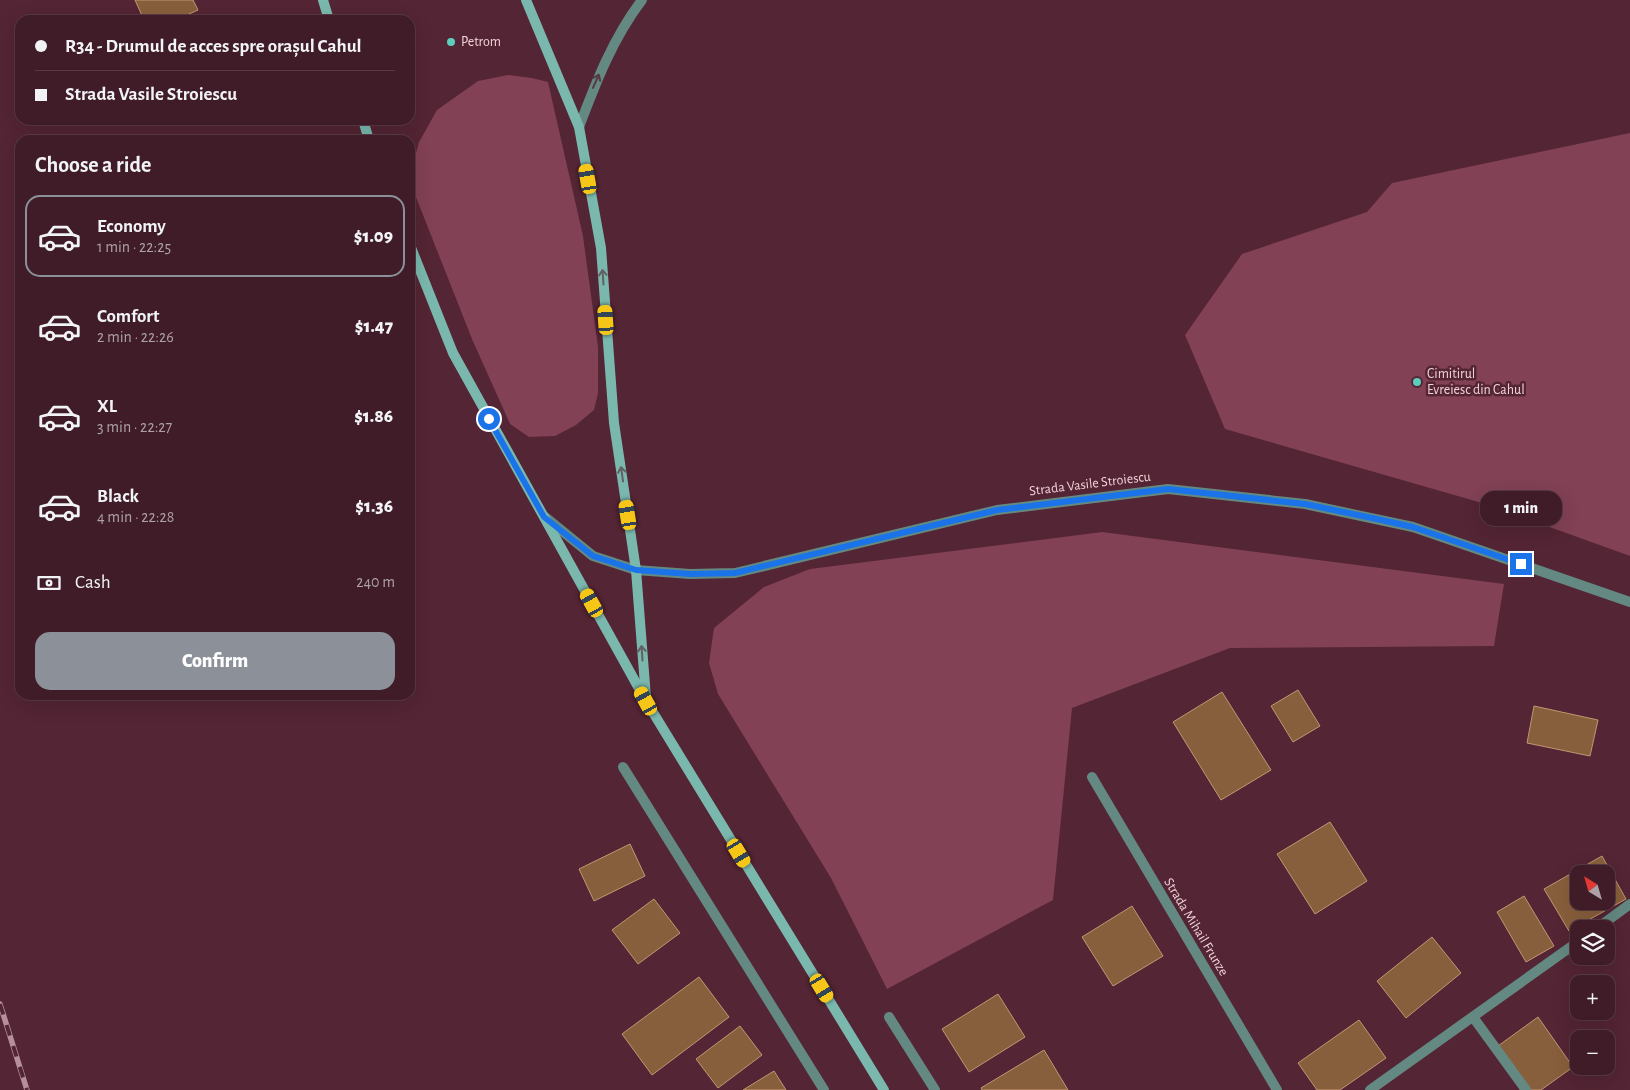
<!DOCTYPE html>
<meta charset="utf-8">
<style>
:root{--surface:#3f1c27;--page:#4a2933;--text:#f1f3f6;--muted:#ada1a7;--line:#583a44;--accent:#8c9099}
body{margin:0;font-family:"Alegreya Sans",sans-serif;background:var(--page);color:var(--text);height:100vh;display:flex;flex-direction:column;font-size:19px;white-space:nowrap}
*{box-sizing:border-box;margin:0}
p{font-size:16px;color:var(--muted)}
.icon{flex:none;width:28px;height:28px;fill:none;stroke:currentColor;stroke-width:2;stroke-linecap:round;stroke-linejoin:round}
.map{position:relative;flex:1;overflow:hidden}
.panel{position:absolute;left:15px;top:135px;width:400px;height:565px;display:flex;flex-direction:column;background:var(--surface);border-radius:15px;box-shadow:0 5px 20px #0002,0 0 0 1px var(--line)}
.panel>*{flex:none}
.hud{position:absolute;left:15px;top:15px;width:400px;height:110px;border-radius:15px;box-shadow:0 5px 20px #0002,0 0 0 1px var(--line);display:grid;align-content:center;height:110px;padding:0 20px;background:var(--surface)}
.needle{width:32px;rotate:323deg}
.controls{position:absolute;left:1570px;top:865px;display:grid;gap:10px}
.controls a{display:grid;place-items:center;width:45px;height:45px;border-radius:10px;background:var(--surface);box-shadow:0 5px 20px #0002,0 0 0 1px var(--line);font-size:25px}
.end{position:absolute;width:22px;height:22px;margin:-11px;border:6px solid #1a73e8;background:#fff;box-shadow:0 0 0 2px #fff}
.from{border-radius:50%}
.bubble{position:absolute;height:35px;border-radius:15px;background:var(--surface);box-shadow:0 5px 20px #0002,0 0 0 1px var(--line);font-size:16px;font-weight:800;line-height:35px;text-align:center}
.car{position:absolute;width:15px;height:30px;margin:-15px -8px;border-radius:6px;box-shadow:0 0 4px 1px #0007;background:linear-gradient(#f5c518 24%,#345 0 40%,#f5c518 0 76%,#345 0 86%,#f5c518 0)}
.hud b{display:flex;align-items:center;gap:18px;height:48px;font-size:19px}
.hud b+b{border-top:1px solid var(--line)}
.hud i{width:12px;height:12px;background:var(--text)}
ul{padding:0;list-style:none}
li{display:flex;align-items:center;gap:15px;height:82px;margin:0 10px 8px;padding:0 10px;border:2px solid transparent;border-radius:15px}
li div{flex:1}
li b{display:block;font-size:19px}
li em{font-style:normal;font-weight:800}
li.active{border-color:var(--accent)}
li>.icon{width:45px;height:45px;stroke-width:1.5}
h2{padding:0 20px;font-size:22px;line-height:60px}
.pay{display:flex;align-items:center;gap:12px;height:55px;padding:0 20px;font-size:19px}
.pay p{margin-inline-start:auto}
.button{display:flex;gap:10px;margin-top:auto;padding:10px 20px}
.button a{flex:1;height:58px;border-radius:15px;background:var(--accent);color:#fff;font-size:20px;font-weight:800;line-height:58px;text-align:center}
.map>svg:first-child{display:block}
.green{fill:#824155}
.building{fill:#885f3c;stroke:#c29772;fill-rule:evenodd}
.lines{fill:none;stroke-linecap:round;stroke-linejoin:round}
.service{stroke:#648982;stroke-width:10}
.minor{stroke:#648982;stroke-width:10}
.tertiary{stroke:#648982;stroke-width:10}
.secondary{stroke:#7ab8ad;stroke-width:10}
.rail-casing{stroke:#b5909a;stroke-width:5.5}
.rail{stroke:#542534;stroke-width:4;stroke-dasharray:11;stroke-linecap:butt}
.oneway{stroke:#573944}
.oneway2{stroke:#636064}
.route{stroke:#1a73e8;stroke-width:6}
.poi-dot{fill:#5bcebc;stroke:#542534;stroke-width:2}
.labels{text-anchor:middle;dominant-baseline:central;stroke-width:5;stroke-linejoin:round;paint-order:stroke}
.poi-label{font-size:14px;fill:#f1d2d9;stroke:#542534;text-anchor:start}
.street-label{font-size:14px;fill:#f1d2d9;stroke:#542534}
</style>
<div class="map">
<svg width="1630" height="1090" viewBox="0 0 1630 1090">
<rect width="100%" height="100%" fill="#542534"/>
<g class="green">
<path d="M508,75l24,3 16,4 35,154 15,111v46l-4,17 -18,15 -21,11 -26,1 -19,-13 -38,-85 -62,-157v-7l9,-33 18,-32 41,-29z"/>
<path d="M1630,133v423l-141,-51 -264,-76 -40,-94 57,-81 125,-42 25,-29z"/>
<path d="M1102,532l402,52 -10,62 -264,2 -158,60 -19,192 -166,89 -56,-111 -113,-184 -9,-31 5,-35 50,-41 46,-18z"/>
</g>
<g class="building">
<path d="M135,0h58l5,10 -20,9v1h-34z"/>
<path d="M1298,690l22,36 -27,16 -22,-36z"/>
<path d="M1222,692l49,78 -50,30 -48,-78z"/>
<path d="M1534,706l64,14 -8,36 -63,-13z"/>
<path d="M1330,822l37,59 -52,33 -38,-60z"/>
<path d="M630,844l15,32 -51,25 -15,-32z"/>
<path d="M1602,856l24,43 -57,32 -25,-42zM1579,874h27v27h-27z"/>
<path d="M1524,896l30,50 -28,16 -29,-50z"/>
<path d="M654,899l26,34 -42,31 -26,-34z"/>
<path d="M1132,906l31,50 -50,30 -31,-49z"/>
<path d="M1432,937l29,36 -55,45 -29,-37z"/>
<path d="M699,977l30,40 -77,58 -30,-41z"/>
<path d="M998,994l27,43 -56,35 -27,-43z"/>
<path d="M1538,1017l35,50 -32,23h-12l-31,-44z"/>
<path d="M1359,1020l27,38 -46,32h-23l-19,-27z"/>
<path d="M740,1026l22,29 -44,33 -22,-29z"/>
<path d="M1044,1050l24,40h-86l-1,-2z"/>
<path d="M774,1071l12,19h-43z"/>
</g>
<g class="lines">
<g class="service">
<path d="M623,767l201,323"/>
<path d="M889,1017l46,73"/>
<path d="M1473,1017l53,73"/>
</g>
<g class="minor">
<path d="M545,517l48,39 43,14 54,4 45,-1 262,-63 171,-21 137,15 108,23 217,75"/>
<path d="M1092,777l185,313"/>
<path d="M1596,929l34,-25"/>
<path d="M1370,1090l209,-149"/>
</g>
<path class="tertiary" d="M579,127c17,-45 34,-89 63,-127"/>
<g class="secondary">
<path d="M323,0l6,20"/>
<path d="M526,0l53,127 22,121 13,175 22,147 10,128"/>
<path d="M363,120l6,20"/>
<path d="M410,245l43,108 193,348 238,389"/>
</g>
<g class="rail-casing">
<path id="rail" d="M0,1004l27,86"/>
</g>
<use href="#rail" class="rail"/>
</g>
<defs><path id="oneway-shaft" d="M-6 0H5M1.5-3L5.5 0L1.5 3" fill="none" stroke-width="1.6" stroke-linecap="round" stroke-linejoin="round" transform="scale(1.25)"/></defs>
<use class="oneway" href="#oneway-shaft" transform="translate(596 81) rotate(-66)"/>
<g class="oneway2">
<use href="#oneway-shaft" transform="translate(603 277) rotate(-94)"/>
<use href="#oneway-shaft" transform="translate(622 474) rotate(-98)"/>
<use href="#oneway-shaft" transform="translate(642 653) rotate(-94)"/>
</g>
<g class="lines">
<path class="route" d="M489,419l55,98 49,39 43,14 54,4 45,-1 262,-63 171,-21 137,15 72,15 36,8 108,37"/>
</g>
<g class="poi-dot">
<circle cx="451" cy="42" r="5"/>
<circle cx="1417" cy="382" r="5"/>
</g>
<g class="labels">
<g class="poi-label">
<text x="461" y="42">Petrom</text>
<text x="1427" y="374">Cimitirul<tspan x="1427" dy="16">Evreiesc din Cahul</tspan></text>
</g>
<g class="street-label">
<text transform="translate(1090 484) rotate(-7)">Strada Vasile Stroiescu</text>
<text transform="translate(1196 927) rotate(59)">Strada Mihail Frunze</text>
</g>
</g>
</svg>
<div class="controls">
<a><svg class="needle" viewBox="-14 -14 28 28"><path d="M0-13l5 13h-10z" fill="#e53935"/><path d="M0 13l5-13h-10z" fill="#ada1a7"/></svg></a>
<a><svg class="icon" aria-label="layers" viewBox="0 0 24 24"><path d="M12 4l9 5-9 5-9-5zM3 14l9 5 9-5"/></svg></a>
<a>+</a>
<a>−</a>
</div>
<i class="end from" style="left:489px;top:419px"></i>
<i class="end" style="left:1521px;top:564px"></i>
<div class="bubble" style="left:1480px;top:491px;width:82px">1 min</div>
<i class="car" style="left:588px;top:179px;rotate:350deg"></i>
<i class="car" style="left:606px;top:320px;rotate:356deg"></i>
<i class="car" style="left:628px;top:515px;rotate:351deg"></i>
<i class="car" style="left:592px;top:603px;rotate:331deg"></i>
<i class="car" style="left:646px;top:701px;rotate:331deg"></i>
<i class="car" style="left:739px;top:853px;rotate:149deg"></i>
<i class="car" style="left:822px;top:988px;rotate:149deg"></i>
<div class="hud">
<b><i class="from"></i>R34 - Drumul de acces spre orașul Cahul</b>
<b><i></i>Strada Vasile Stroiescu</b>
</div>
<section class="panel">
<h2>Choose a ride</h2>
<ul>
<li class="active"><svg class="icon" aria-label="car" viewBox="0 0 24 24"><path d="M5 17H2v-5l4-1 3-4h7l3 4 3 1v5h-3M9 17h6M6 11h13"/><circle cx="7" cy="17" r="2"/><circle cx="17" cy="17" r="2"/></svg><div><b>Economy</b><p>1 min · 22:25</p></div><em>$1.09</em></li>
<li><svg class="icon" aria-label="car" viewBox="0 0 24 24"><path d="M5 17H2v-5l4-1 3-4h7l3 4 3 1v5h-3M9 17h6M6 11h13"/><circle cx="7" cy="17" r="2"/><circle cx="17" cy="17" r="2"/></svg><div><b>Comfort</b><p>2 min · 22:26</p></div><em>$1.47</em></li>
<li><svg class="icon" aria-label="car" viewBox="0 0 24 24"><path d="M5 17H2v-5l4-1 3-4h7l3 4 3 1v5h-3M9 17h6M6 11h13"/><circle cx="7" cy="17" r="2"/><circle cx="17" cy="17" r="2"/></svg><div><b>XL</b><p>3 min · 22:27</p></div><em>$1.86</em></li>
<li><svg class="icon" aria-label="car" viewBox="0 0 24 24"><path d="M5 17H2v-5l4-1 3-4h7l3 4 3 1v5h-3M9 17h6M6 11h13"/><circle cx="7" cy="17" r="2"/><circle cx="17" cy="17" r="2"/></svg><div><b>Black</b><p>4 min · 22:28</p></div><em>$1.36</em></li>
</ul>
<div class="pay"><svg class="icon" aria-label="cash" viewBox="0 0 24 24"><path d="M3 7h18v10H3z"/><circle cx="12" cy="12" r="2"/></svg>Cash<p>240 m</p></div>
<div class="button"><a>Confirm</a></div>
</section>
</div>
